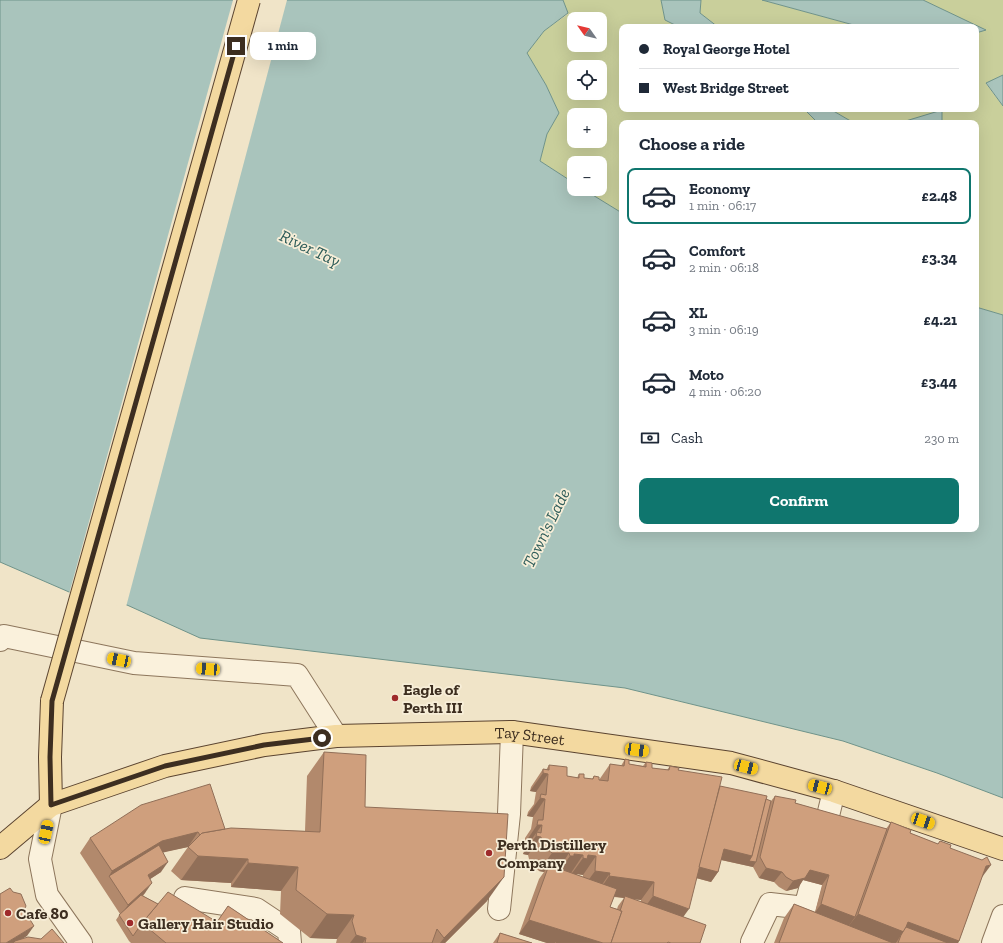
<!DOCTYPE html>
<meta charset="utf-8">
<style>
:root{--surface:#fff;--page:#f6f6f7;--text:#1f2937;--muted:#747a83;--line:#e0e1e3;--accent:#0f766e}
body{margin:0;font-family:"Zilla Slab",serif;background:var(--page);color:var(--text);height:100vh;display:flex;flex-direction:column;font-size:15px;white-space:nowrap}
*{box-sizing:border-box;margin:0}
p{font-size:13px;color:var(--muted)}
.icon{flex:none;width:22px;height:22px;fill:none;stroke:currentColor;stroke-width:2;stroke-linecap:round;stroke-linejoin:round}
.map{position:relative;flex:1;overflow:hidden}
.drawer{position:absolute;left:619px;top:120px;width:360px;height:412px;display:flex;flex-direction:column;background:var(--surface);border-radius:8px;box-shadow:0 4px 16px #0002}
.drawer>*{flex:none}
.guide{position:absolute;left:619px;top:24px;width:360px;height:88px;border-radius:8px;box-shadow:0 4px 16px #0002;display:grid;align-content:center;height:88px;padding:0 20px;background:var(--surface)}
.needle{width:26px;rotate:304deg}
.fabs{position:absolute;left:567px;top:12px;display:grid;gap:8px}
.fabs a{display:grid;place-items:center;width:40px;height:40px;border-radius:8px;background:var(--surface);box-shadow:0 4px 16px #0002;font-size:20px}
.end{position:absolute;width:18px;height:18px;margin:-9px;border:5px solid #3d2e20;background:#fff;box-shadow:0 0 0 2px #fff}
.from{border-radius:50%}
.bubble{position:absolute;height:28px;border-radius:8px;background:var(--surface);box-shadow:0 4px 16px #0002;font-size:13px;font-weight:700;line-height:28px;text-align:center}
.car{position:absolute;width:12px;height:24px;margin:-12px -6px;border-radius:5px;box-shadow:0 0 3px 1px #0007;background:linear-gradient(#f5c518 24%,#345 0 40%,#f5c518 0 76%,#345 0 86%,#f5c518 0)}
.guide b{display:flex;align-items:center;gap:14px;height:38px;font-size:15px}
.guide b+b{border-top:1px solid var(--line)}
.guide i{width:10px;height:10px;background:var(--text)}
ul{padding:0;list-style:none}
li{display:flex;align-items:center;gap:12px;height:56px;margin:0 8px 6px;padding:0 12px;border:2px solid transparent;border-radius:8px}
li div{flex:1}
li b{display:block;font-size:15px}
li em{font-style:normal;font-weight:700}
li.selected{border-color:var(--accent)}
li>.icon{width:36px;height:36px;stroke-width:1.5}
h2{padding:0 20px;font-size:18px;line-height:48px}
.pay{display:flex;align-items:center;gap:10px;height:44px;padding:0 20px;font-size:15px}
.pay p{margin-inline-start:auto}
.primary-button{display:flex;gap:8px;margin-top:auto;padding:8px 20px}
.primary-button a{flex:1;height:46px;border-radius:8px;background:var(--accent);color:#fff;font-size:16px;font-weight:700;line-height:46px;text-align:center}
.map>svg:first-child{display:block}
.green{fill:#c9cf9b;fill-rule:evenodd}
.water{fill:#a9c4bc;stroke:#6f938a}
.pier{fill:#f0e4c8}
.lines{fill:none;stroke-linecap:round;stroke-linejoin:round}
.minor-casing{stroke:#8d765c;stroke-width:24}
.major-casing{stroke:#5b4430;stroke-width:24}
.minor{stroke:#faf1dc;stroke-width:22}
.major{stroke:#f3d9a0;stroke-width:22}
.major-bridge-casing{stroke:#5b4430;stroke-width:24;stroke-linecap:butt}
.major-bridge{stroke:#f3d9a0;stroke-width:22}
.wall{fill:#b2896c;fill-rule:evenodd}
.shaded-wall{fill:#916f58}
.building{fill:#cf9f7d;stroke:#916f58}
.route{stroke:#3d2e20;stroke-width:5}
.poi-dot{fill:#9e2a2b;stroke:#f7eed8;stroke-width:1.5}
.labels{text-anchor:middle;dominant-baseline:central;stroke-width:3.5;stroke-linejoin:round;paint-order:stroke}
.poi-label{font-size:16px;font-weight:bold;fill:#3d2e20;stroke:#f7eed8;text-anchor:start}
.street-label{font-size:16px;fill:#3d2e20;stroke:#f7eed8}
.water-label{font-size:17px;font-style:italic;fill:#2f5d5a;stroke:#f7eed8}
</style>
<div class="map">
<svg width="1003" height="943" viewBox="0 0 1003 943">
<rect width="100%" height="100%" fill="#f0e4c8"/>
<g class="green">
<path d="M563,0h98l4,20 14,7h-57v82h182l14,14h-196v90l-39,-24h17v-26h-26v20l-34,-22 7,-27 12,-21 -13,-28 -19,-32 17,-22 24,-17zM574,19h26v26h-26zM574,67h26v26h-26zM574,115h26v26h-26z"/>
<path d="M701,0h61l99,27h-143l-18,-14z"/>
<path d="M923,0h80v75l-17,9 17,22v209l-27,-8v-184h-34v-12l-43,12h-45l-24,-14h146v-76l9,-3z"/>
</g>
<g class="water">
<path d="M0,0h563l5,13 -24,18 -17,22 19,32 13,28 -12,21 -7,27 34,22v6h9l39,24v316h354v-222l27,8v483l-66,-25 -94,-32 -218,-53 -425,-50 -73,-33 -51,-10 -76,-33z"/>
<path d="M661,0h40l-1,13 18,14h-39l-14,-7z"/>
<path d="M762,0h161l63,30 -10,3v-6h-115z"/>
<path d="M1003,75v31l-17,-23z"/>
<path d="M804,109h26l24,14h-36z"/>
<path d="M942,110v13h-43z"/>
</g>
<path class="pier" d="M233,0h54l-161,607 -51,-10 -6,-3z"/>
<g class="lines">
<g class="minor-casing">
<g id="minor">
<path d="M0,640l4,-4 130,27 163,12 39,61"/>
<path d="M51,805l-11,54 7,36 34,48"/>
<path d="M826,824l8,-33"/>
<path d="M185,898l71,11 33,22 1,12"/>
<path d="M499,909l10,-95 3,-82"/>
<path d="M752,942l18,-38 35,4 7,-26"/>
<path d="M993,943l10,-27"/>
</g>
</g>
<g class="major-casing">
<g id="major">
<path d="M51,805l-1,-48 2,-56"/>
<path id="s1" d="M0,848l51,-43 114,-39 99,-21 72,-9 176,-4 219,31 103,28 169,58"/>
</g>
</g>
<use href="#minor" class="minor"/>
<use href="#major" class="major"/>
<g class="major-bridge-casing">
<path id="major-bridge" d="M52,701l197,-701"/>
</g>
<use href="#major-bridge" class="major-bridge"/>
</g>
<g class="wall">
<path d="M324,752l41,55 122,94 -42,42h-109l1,-4 -27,-1 -30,-24 1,-23 -50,-4v-4l-50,-3 -10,-9 17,-24 -25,5 -2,20 -11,7 -5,14 -2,3 15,8 59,18 11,-16 55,37h-152l-2,-2 -13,-21 4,-6 -40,-61 10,-15 135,-9 80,2 2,-55z"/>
<path d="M625,759l4,5 14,2 3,-4 6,6 15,2 3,-4 8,4 42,16 51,15 4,-5 20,7 91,26 5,-7 19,11 28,11 2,-3 10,7 32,29 -23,64 -1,2h-184l10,-25 10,-14 21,8 7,-27 -19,-5 -5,8 -12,3 -7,-4 -5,-5 -15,-4 -6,-11 -32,-7 -3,12 -7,10 -15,-4 -13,39 17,26h-153l-28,-9 20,-55 5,-7 -5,-1 -9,-8 -2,-8 -5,-1 1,-3 5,-8h-4v-5l6,-9 2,-12 -6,-1 1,-4 6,-8 2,-12 -6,-1 1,-4 12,-18 3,1 3,-5 18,11 10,2 2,-4 5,4 8,1 2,-3 5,4 11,-16 11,2zM576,874h1l6,1v2zM614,897l10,1 -6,8 -1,3 -7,-2zM633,899l8,1v2z"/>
<path d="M500,933l32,10h-39z"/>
</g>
<g class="shaded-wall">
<path d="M543,773l5,1 -12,18 -6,-1z"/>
<path d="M540,798l5,1 -12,18 -6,-1z"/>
<path d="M537,825h5l-13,18h-4z"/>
<path d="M198,832l-10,15 -36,8 -43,21 3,-5 50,-30z"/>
<path d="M536,836l5,1 -13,18 -5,-1z"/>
<path d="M724,849l28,7 4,6 -3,5 -36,-8z"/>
<path d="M552,853h17l-12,19 -8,-7 -5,7 -5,-1z"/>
<path d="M574,854l9,1 -12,18 -14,1 13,-18z"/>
<path d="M588,855l8,1 -13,19 -6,-1 -2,3 -5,-1 13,-18z"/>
<path d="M198,856l50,3 -17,24 -50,-3z"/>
<path d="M168,862l-7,10 -20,13 7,-10z"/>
<path d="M248,863l50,4 -17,24 -50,-4z"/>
<path d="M991,865l-11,15 6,-14z"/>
<path d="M696,866l22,6 -7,10 -22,-6z"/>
<path d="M766,868l16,4 -8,10 -15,-4z"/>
<path d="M810,870l19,5 -7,10 -19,-5 -5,8 -12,3 7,-10z"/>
<path d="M595,871l15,2 -13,19 -15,-3z"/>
<path d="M609,876l45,6 -13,18 -17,-2 1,-2 -1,2 -27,-4z"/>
<path d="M504,877l-17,24 -42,42h-5l4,-5z"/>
<path d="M152,883l-7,10 -24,22 7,-10z"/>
<path d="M653,896l36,13 -13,18 -36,-13z"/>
<path d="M821,904l34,13 -7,10 -34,-13z"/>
<path d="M327,914l27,1 -17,24 -27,-1z"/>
<path d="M858,914l50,8 51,19 -1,2h-43l-14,-8 -5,8h-10l-39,-15z"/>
<path d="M529,920l74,23h-47v-1l-1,1h-8l-28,-9z"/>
<path d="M34,926l-7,10 -11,7h-10z"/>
<path d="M356,935l10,3 -3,5h-13z"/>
</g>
<g class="building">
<path d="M324,752l42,3 -1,52 143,7 -4,63 -60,61 -7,-9 -5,14h-67l1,-5 -10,-3 -4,-14 2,-6 -27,-1 -31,-24 2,-23 -50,-4v-4l-50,-3 -10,-9 14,-14 29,-5 89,4z"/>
<path d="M625,759l4,1v4l17,3v-5l6,1v5l17,2 1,-4 9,2 -1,2 44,7 -33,132 -36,-13 1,-14 -45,-6 1,-3 -15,-2 1,-15 -8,-1 -1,4 -4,-1v-3l-9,-1v2h-4l-1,-3h-17l-9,-8 -2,-8 -5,-1 1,-4 4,1 1,-8h-5l1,-5h5l2,-21 -5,-1 1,-4 5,1 2,-21 -5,-1v-4l6,1v-5l18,2v9l12,2v-4h5v4l9,1 1,-3 5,1v3l9,1 2,-17 14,2z"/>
<path d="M210,784l15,45 -23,4 -2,2 -2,-3 -36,9 -50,30 -22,-33 51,-33z"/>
<path d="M720,786l47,10 -15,60 -28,-7 -6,23 -19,-5z"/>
<path d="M775,796l21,4 -1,3 92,26 -32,88 -34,-13 8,-29 -19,-5 -5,8 -12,3 -7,-4 -4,-5 -16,-4 -6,-11z"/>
<path d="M766,799l5,2 -15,61 -7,-1 3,-5z"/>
<path d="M891,822l20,8 -1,3 28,11 2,-3 11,4 -1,3 32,12 5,-3 4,8 -5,1 -27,75 -51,-19 -4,10 -46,-18z"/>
<path d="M159,845l9,17 -20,13 4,8 -24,22 -19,-29z"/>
<path d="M549,865l68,24 -7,18 12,4 -11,32h-8l-74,-23z"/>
<path d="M10,888l3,4 8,2 5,12 -2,4 10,16 -28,17h-6v-49z"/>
<path d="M168,892l49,30 11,-16 55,37h-117l-24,-20z"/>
<path d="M141,895l17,9 -16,19 -9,13 -14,-21z"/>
<path d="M625,896l81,29 -6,18h-29l-3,-1 -1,1h-56l11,-32h-2z"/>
<path d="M794,904l99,39h-114z"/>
<path d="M906,927l42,16h-50l3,-8z"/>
<path d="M52,929l12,14h-51l2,-2 13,-4 13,2z"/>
<path d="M500,933l32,10h-35z"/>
</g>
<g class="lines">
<path class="route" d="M236,46l-184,655 -2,56 1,48 114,-39 99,-21 58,-7"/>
</g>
<g class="poi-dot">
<circle cx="395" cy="698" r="4"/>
<circle cx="489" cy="853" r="4"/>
<circle cx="8" cy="913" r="4"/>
<circle cx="130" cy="923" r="4"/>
</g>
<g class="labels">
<g class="poi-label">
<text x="403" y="689">Eagle of<tspan x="403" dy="18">Perth III</tspan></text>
<text x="497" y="844">Perth Distillery<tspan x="497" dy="18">Company</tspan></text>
<text x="16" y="913">Cafe 80</text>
<text x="138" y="923">Gallery Hair Studio</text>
</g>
<g class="street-label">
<text stroke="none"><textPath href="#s1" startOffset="555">Tay Street</textPath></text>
</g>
<g class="water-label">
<text transform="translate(310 248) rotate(25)">River Tay</text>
<text transform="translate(546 528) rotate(-64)">Town's Lade</text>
</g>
</g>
</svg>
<div class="fabs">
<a><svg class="needle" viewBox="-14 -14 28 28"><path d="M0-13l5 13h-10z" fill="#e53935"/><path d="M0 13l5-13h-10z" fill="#747a83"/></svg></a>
<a><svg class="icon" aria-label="locate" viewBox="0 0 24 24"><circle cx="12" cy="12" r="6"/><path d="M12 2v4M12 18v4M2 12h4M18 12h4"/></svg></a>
<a>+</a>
<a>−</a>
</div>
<i class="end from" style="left:322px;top:738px"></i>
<i class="end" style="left:236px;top:46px"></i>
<div class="bubble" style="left:250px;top:32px;width:66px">1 min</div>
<i class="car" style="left:119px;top:660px;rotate:282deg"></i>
<i class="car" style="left:208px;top:669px;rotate:274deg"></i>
<i class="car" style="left:637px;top:750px;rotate:98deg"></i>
<i class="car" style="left:746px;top:767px;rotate:105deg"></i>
<i class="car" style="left:820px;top:787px;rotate:285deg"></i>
<i class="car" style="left:923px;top:821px;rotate:109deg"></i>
<i class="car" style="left:46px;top:832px;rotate:12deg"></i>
<div class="guide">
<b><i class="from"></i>Royal George Hotel</b>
<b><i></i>West Bridge Street</b>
</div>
<section class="drawer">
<h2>Choose a ride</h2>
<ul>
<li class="selected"><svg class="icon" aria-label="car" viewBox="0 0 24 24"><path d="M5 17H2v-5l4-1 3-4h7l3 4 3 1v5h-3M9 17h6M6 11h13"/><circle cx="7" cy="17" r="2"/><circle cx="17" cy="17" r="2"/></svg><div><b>Economy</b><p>1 min · 06:17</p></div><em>£2.48</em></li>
<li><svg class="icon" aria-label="car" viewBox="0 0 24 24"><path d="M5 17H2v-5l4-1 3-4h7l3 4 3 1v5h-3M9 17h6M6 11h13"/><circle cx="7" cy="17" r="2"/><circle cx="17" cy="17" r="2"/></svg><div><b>Comfort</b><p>2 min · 06:18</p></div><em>£3.34</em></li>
<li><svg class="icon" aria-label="car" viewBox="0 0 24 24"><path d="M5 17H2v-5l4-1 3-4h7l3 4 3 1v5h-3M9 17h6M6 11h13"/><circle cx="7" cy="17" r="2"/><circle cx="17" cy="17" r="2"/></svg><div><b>XL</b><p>3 min · 06:19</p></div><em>£4.21</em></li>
<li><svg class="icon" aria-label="car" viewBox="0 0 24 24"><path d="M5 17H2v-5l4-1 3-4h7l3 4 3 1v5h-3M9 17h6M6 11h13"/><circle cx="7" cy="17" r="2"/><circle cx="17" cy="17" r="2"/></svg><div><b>Moto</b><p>4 min · 06:20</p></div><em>£3.44</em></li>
</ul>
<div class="pay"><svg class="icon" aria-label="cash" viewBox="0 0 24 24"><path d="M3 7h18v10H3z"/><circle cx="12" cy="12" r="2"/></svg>Cash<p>230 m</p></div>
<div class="primary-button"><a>Confirm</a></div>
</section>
</div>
